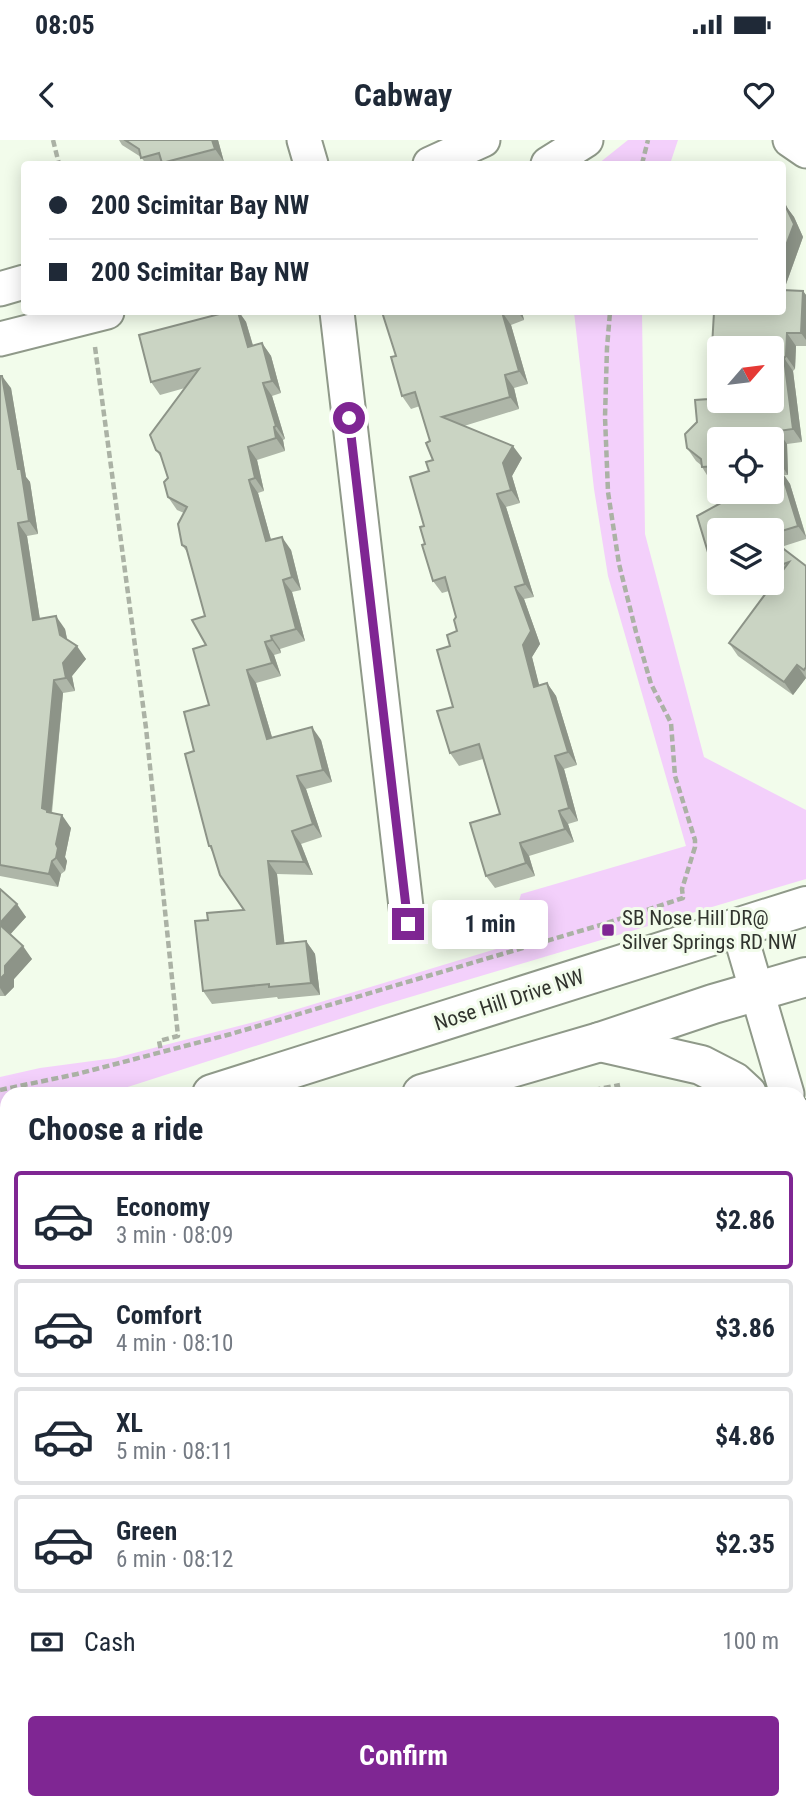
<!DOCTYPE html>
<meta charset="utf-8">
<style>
:root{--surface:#fff;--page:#f6f6f7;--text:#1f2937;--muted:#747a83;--line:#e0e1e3;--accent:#7f2693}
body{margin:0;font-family:"Roboto Condensed",sans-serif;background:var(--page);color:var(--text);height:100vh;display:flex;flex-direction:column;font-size:26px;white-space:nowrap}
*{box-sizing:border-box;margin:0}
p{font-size:23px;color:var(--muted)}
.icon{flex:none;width:38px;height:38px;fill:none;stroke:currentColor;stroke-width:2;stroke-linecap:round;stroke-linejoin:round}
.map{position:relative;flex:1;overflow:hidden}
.details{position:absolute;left:0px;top:947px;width:807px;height:723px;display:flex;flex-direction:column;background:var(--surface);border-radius:21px 21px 0 0;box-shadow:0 4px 18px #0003}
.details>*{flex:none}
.hud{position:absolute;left:21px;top:21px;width:765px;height:154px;border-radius:7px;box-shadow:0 4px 18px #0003;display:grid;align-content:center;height:154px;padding:0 28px;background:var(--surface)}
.needle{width:46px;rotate:62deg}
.controls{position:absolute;left:707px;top:196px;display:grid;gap:14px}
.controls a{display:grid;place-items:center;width:77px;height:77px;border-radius:7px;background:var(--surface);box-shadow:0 4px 18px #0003;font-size:35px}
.end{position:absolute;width:32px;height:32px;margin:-16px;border:9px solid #7f2693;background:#fff;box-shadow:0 0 0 4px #fff}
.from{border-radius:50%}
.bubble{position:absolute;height:49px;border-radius:7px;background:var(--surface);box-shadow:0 4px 18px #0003;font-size:23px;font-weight:700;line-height:49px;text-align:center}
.hud b{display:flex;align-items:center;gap:24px;height:66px;font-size:26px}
.hud b+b{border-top:2px solid var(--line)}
.hud i{width:18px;height:18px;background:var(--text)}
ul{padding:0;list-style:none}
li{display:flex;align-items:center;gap:21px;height:98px;margin:0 14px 10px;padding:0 14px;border:4px solid var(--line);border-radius:7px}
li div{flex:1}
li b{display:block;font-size:26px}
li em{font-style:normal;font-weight:700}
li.active{border-color:var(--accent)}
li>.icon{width:63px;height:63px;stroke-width:1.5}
h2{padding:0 28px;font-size:32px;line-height:84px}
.pay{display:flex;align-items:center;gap:18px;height:77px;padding:0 28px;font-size:26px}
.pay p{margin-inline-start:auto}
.primary-button{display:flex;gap:14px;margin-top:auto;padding:14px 28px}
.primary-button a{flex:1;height:80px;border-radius:7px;background:var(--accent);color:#fff;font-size:28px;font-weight:700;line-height:80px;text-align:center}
.status{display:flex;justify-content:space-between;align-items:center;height:49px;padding:0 35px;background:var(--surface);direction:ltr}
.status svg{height:19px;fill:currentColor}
header{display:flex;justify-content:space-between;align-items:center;height:91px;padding:0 28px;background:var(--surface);font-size:32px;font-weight:700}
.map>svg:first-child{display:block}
.green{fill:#f3d0fb}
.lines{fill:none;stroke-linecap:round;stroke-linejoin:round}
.minor-casing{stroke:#8f9989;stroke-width:37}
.major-casing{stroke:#8f9989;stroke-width:42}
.path{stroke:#abb2a5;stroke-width:4.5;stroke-dasharray:7 3.5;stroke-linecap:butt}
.minor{stroke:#fff;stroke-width:33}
.major{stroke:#fff;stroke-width:38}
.wall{fill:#aeb6a8;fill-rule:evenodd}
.shaded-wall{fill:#8d9488}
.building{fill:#cad4c3;stroke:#8d9488;stroke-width:2;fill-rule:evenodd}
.route{stroke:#7f2693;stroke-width:9}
.poi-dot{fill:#7f2693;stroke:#f2fceb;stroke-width:2.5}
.labels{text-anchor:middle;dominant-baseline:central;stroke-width:6;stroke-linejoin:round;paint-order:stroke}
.poi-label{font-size:21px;fill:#31342e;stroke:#f2fceb;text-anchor:start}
.street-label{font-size:21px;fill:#31342e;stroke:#f2fceb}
</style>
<div class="status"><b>08:05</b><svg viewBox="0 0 49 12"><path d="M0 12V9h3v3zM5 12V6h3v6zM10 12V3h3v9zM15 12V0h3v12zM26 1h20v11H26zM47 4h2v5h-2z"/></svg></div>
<header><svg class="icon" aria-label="back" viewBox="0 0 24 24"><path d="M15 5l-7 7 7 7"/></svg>Cabway<svg class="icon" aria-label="heart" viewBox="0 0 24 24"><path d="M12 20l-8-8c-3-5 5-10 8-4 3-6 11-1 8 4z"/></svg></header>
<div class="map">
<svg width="806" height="1669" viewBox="0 0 806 1669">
<rect width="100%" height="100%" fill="#f2fceb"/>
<g class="green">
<path d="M628,0h50l-8,24h-72z"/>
<path d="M574,172h68l3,222 59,223 102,53v69l-426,127 -274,88h-99v32l-7,2v-51l40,-9 75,-10 50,-13 93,-24 248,-75 15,-52 165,-48 -78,-270 -14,-87z"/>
</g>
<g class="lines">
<g class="minor-casing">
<g id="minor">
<path d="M304,0l7,24"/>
<path d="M790,0l16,11"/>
<path d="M430,24l53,-24"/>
<path d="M548,24l38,-24"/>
<path d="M0,149l24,-7"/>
<path d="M337,172l71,612"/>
<path d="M0,199l107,-27"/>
<path d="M738,787l49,167"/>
<path d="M0,1487l7,-4"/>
<path d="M0,1659l4,10"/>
<path d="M454,1662l1,7"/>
<path d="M687,1662l1,7"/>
<path d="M608,1669l13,-7"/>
</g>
</g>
<g class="major-casing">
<g id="major">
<path d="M600,902l101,23 33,17 13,12"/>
<path d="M212,954l594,-188"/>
<path d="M422,954l178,-52 113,-38 93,-27"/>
<path d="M803,1004l3,-25"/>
<path d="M0,1022l7,-2"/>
<path d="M0,1089l7,-3"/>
</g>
</g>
<g class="path">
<path d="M53,0l6,24"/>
<path d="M642,24l6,-24"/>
<path d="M95,207l51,381 32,308 -19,5 2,10"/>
<path d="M0,950l77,-16 154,-40 373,-110 79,-26 -1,-9 13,-42v-7l-20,-64 -4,-53 -20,-39 -15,-52 -17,-68 -11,-72 -3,-75 2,-69 3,-36"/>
<path d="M573,954l47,-9"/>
<path d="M0,1155l7,-2"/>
</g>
<use href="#minor" class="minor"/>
<use href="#major" class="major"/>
</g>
<g class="wall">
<path d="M119,0h99l6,22 -11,2h-67l-5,-7 -19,-12z"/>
<path d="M782,64l3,1 9,12 9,20 -19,53 19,1 3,4v51h-10l-1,23 -2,2 9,71 -15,2 1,31h-4l6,9 16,52v3l-25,8 25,19v112l-13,17 -55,-39 -9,-13 45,-61 -39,13 -8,-12h45v-53h-53v47l-6,-8 -16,-53 44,-24h31v-53h-53v40l-9,1 -8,-13 -1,-2 -5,-4 -9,-13 -2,-14 12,-12 -2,-22 14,-1 5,-87h68zM719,208h53v53h-53z"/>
<path d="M227,172h12l7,10 7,23 9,-2 9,13 10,37 -9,3 13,43 -2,1 2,11 -28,9 7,31 -6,2 13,47 20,10 10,40 -9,2 13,49 -25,8 1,4 -7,2 7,21 -25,7 16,54 49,3 11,42 -26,7 16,48 -21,7 12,31 -36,-1 7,69 22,-2 9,13 5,41 -42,4 -1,-2 -65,7 -9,-13 5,-71 36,-10 -35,-64 -15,-95 15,-46 -4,-89 -18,-64 -5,-7 2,-32 -7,-3 -9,-13v-19l-6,-19 -6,-9 29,-62 -25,7 -9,-13z"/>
<path d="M382,172h140l2,8 -13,5 17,59 -14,4 5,21 -55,17 58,32 -10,18 8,27 -14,4 28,90 -10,2 16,45 -8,13 7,29 8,-3 9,13 21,69 -13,4 14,52 -10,3 6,18 -45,14 6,20 -40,12 -9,-12 14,-62 -17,-55 -24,7 -9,-13 3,-46 -3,-61 7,-15 -1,-14 -7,-26 -7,2 -9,-12 -8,-37 -1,-18 5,-55 4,-11 -3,-19 -10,-35 -9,3 -9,-13 -6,-40z"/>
<path d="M11,248l15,89 4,5 8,52 -11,2 13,83 25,10 2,11 19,19 -14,17 3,15 -12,2 -11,120 19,15 -6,29 2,4 -2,10 -4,3 -3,13 -58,-11v-173z"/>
<path d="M0,749l26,28 -16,17 22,25 -18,20v8l-9,9h-5z"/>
<path d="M7,1296v99l-7,4v-101l1,1z"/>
<path d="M800,1411l6,9v70l-6,1z"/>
</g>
<g class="shaded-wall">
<path d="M212,0h6l6,22 -9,-13z"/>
<path d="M785,65l9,12 9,20 -21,58v-39z"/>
<path d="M803,151l3,4v45l-5,-7z"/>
<path d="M238,172h1l7,10 11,38 -9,-13z"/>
<path d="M502,172l9,13 17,59 -9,-13z"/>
<path d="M518,172h4l2,8z"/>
<path d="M787,193l9,13 -1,23 -9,-13z"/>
<path d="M262,203l9,13 10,37 -9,-12z"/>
<path d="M784,218l9,13 9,71 -9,-13z"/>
<path d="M505,235l9,13 5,21 -9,-12z"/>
<path d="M2,236l9,12 15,89 4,5 8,52 -9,-13 -11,-52z"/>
<path d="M263,243l9,13 13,43 -9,-13z"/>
<path d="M274,287l9,13 2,11 -9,-13z"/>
<path d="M778,291l9,13 1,31 -9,-13z"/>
<path d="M513,306l9,12 -10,18 8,27 -9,-13 -8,-27z"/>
<path d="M248,307l9,13 7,31 -9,-13z"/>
<path d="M781,331l9,13 16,53 -8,-11z"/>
<path d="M249,340l9,13 17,61 -9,-13z"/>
<path d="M497,354l9,13 28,90 -9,-13z"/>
<path d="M18,383l9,13 15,97 -9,-13z"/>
<path d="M282,397l9,13 10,40 -9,-13z"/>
<path d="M283,440l9,12 13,49 -9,-12z"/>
<path d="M515,447l9,12 16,45 -8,13 11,43 -9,-13 -11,-42z"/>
<path d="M56,476l9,13 4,19 -9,-13z"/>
<path d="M271,496l9,13 1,4 -9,-13z"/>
<path d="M265,502l9,13 7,21 -9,-13z"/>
<path d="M77,506l9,13 -14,17 3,15 -9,-13 -3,-15z"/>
<path d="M797,525l9,13 -13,17 -9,-13z"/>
<path d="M247,530l9,13 20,68 -9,-12z"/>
<path d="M54,540l9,13 -12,123 -9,-8z"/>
<path d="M547,543l9,13 21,69 -9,-13z"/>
<path d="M312,587l9,13 11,42 -9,-12z"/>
<path d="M555,616l9,13 14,52 -9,-13z"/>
<path d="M297,636l9,13 16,48 -9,-13z"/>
<path d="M559,671l9,13 6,18 -9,-13z"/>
<path d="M62,675l9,13 -6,29 2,4 -2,10 -9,-13v-14z"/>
<path d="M292,691l9,13 12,31 -9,-13z"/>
<path d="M520,703l9,13 6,20 -9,-13z"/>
<path d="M52,721l9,13 -3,13 -9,-13z"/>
<path d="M268,721l9,13 9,83 -9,-13z"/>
<path d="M17,764l9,13 -18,20 -8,-11v-3z"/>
<path d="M306,801l9,13 5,41 -9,-12z"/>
<path d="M23,806l9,13 -18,20v8l-9,9 -5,-8v-9l5,-13z"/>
<path d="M800,1411l6,9v52l-6,-38z"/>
</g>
<g class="building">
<path d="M125,0h87l3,9 -53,14 -3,-10 -18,5 -2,-9z"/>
<path d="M782,64l3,1 9,19 -12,32z"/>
<path d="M782,150l21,1 -2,42h-14l-1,23 -2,2 9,71 -15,2 1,31 -7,1v-24h-53v27l-17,1 -1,-8 -14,-11 -2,-14 12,-12 -2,-22 14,-1 5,-87h68zM719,208h53v53h-53z"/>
<path d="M227,172h11l10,35 14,-4 10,38 -9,2 13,43 -2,1 2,11 -28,9 7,31 -6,2 17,61 16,-4 10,40 -9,3 13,49 -25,7 1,4 -7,2 7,21 -25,7 20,69 45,-12 11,43 -26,6 16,48 -21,7 12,31 -36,-1 9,83 29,-3 5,42 -42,4v-3l-66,7 -8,-70 13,-1 -1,-7 37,-3 -24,-35 -9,-29h-2l-24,-92 9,-3 -10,-39 25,-7 -16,-56 13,-4 -14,-25 13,-4 -19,-69 -4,-2 -4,-21 9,-17 -19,-10 -4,-15 4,-4 -8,-25 -4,-3 -6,-15 49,-66 -48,13 -12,-47z"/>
<path d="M382,172h121h-1l17,59 -14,4 5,22 -68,20 71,29 -10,17 8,27 -14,4 28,90 -10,3 16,44 -8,14 11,42 13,-4 21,69 -13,4 14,52 -10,3 6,18 -45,14 6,20 -40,13 -16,-53 30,-9 -21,-70 -29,9 -13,-42 16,-4 -16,-57 13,-4 -3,-11 10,-4 -3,-11 2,-3 -11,-40 -12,4 -11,-36 3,-1 -5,-17 4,-1 -14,-49 19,-6 -3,-9 7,-2 -7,-17 4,-2 -15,-49 -13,4 -11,-39 5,-1z"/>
<path d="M0,236h2l16,93h3l8,52 -11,2 15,97 23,-4 4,19 17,11 -14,17 3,15 -12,2 -12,128 5,2v2l15,3 -6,29 2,4 -2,10 -4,3 -3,13 -49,-9z"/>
<path d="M781,331l17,55 -26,8v-4h-53v37l-6,2 -16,-53 44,-24h31v-16z"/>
<path d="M772,400l34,26v101l-2,3 -7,-5 -13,17 -55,-39 60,-81 -17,6z"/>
<path d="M0,749l17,15 -17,19z"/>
<path d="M0,785l23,21 -18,20v8l-5,5z"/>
<path d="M7,1296v75l-7,4v-75z"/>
<path d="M800,1434l5,36 -5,1z"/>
<path d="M7,1566v13l-5,-10z"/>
<path d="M806,1600v69h-108l-1,-7h103v-61z"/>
<path d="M70,1662h61l4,7h-78z"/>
<path d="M316,1662h35l4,7h-35z"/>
</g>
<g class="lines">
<path class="route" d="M349,278l59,506"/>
</g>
<rect class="poi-dot" x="601" y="783" width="14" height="14" rx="3.5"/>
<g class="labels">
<g class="poi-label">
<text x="622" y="778">SB Nose Hill DR@<tspan x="622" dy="24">Silver Springs RD NW</tspan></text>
</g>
<g class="street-label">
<text transform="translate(509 860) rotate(-18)">Nose Hill Drive NW</text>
</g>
</g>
</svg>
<div class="controls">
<a><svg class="needle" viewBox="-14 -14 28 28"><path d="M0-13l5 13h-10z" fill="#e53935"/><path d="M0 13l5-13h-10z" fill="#747a83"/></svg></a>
<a><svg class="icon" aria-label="locate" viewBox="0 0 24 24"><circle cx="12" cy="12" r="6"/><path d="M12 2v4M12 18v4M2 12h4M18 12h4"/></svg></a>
<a><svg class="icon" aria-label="layers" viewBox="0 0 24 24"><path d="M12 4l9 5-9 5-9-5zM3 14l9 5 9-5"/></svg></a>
</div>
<i class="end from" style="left:349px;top:278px"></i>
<i class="end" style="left:408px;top:784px"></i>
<div class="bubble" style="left:432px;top:760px;width:116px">1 min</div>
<div class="hud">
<b><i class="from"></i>200 Scimitar Bay NW</b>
<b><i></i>200 Scimitar Bay NW</b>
</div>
<section class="details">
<h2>Choose a ride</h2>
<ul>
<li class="active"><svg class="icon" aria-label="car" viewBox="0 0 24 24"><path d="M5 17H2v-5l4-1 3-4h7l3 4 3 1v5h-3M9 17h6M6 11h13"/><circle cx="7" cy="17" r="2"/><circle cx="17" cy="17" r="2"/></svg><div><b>Economy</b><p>3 min · 08:09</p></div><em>$2.86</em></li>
<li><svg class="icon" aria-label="car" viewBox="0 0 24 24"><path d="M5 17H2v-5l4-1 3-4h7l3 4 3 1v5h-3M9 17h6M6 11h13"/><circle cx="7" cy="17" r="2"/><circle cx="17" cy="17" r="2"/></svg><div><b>Comfort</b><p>4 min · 08:10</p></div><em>$3.86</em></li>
<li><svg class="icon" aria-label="car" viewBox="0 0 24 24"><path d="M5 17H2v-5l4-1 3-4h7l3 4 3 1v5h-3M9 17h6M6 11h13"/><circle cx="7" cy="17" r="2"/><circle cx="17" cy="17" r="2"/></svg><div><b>XL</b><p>5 min · 08:11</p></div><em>$4.86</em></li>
<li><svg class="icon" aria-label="car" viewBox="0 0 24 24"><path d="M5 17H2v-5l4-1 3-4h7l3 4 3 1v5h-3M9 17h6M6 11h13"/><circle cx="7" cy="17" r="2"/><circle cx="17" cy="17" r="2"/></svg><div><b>Green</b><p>6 min · 08:12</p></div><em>$2.35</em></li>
</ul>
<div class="pay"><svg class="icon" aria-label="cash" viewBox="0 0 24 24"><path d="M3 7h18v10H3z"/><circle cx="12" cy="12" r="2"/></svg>Cash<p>100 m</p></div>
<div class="primary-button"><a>Confirm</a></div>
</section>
</div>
